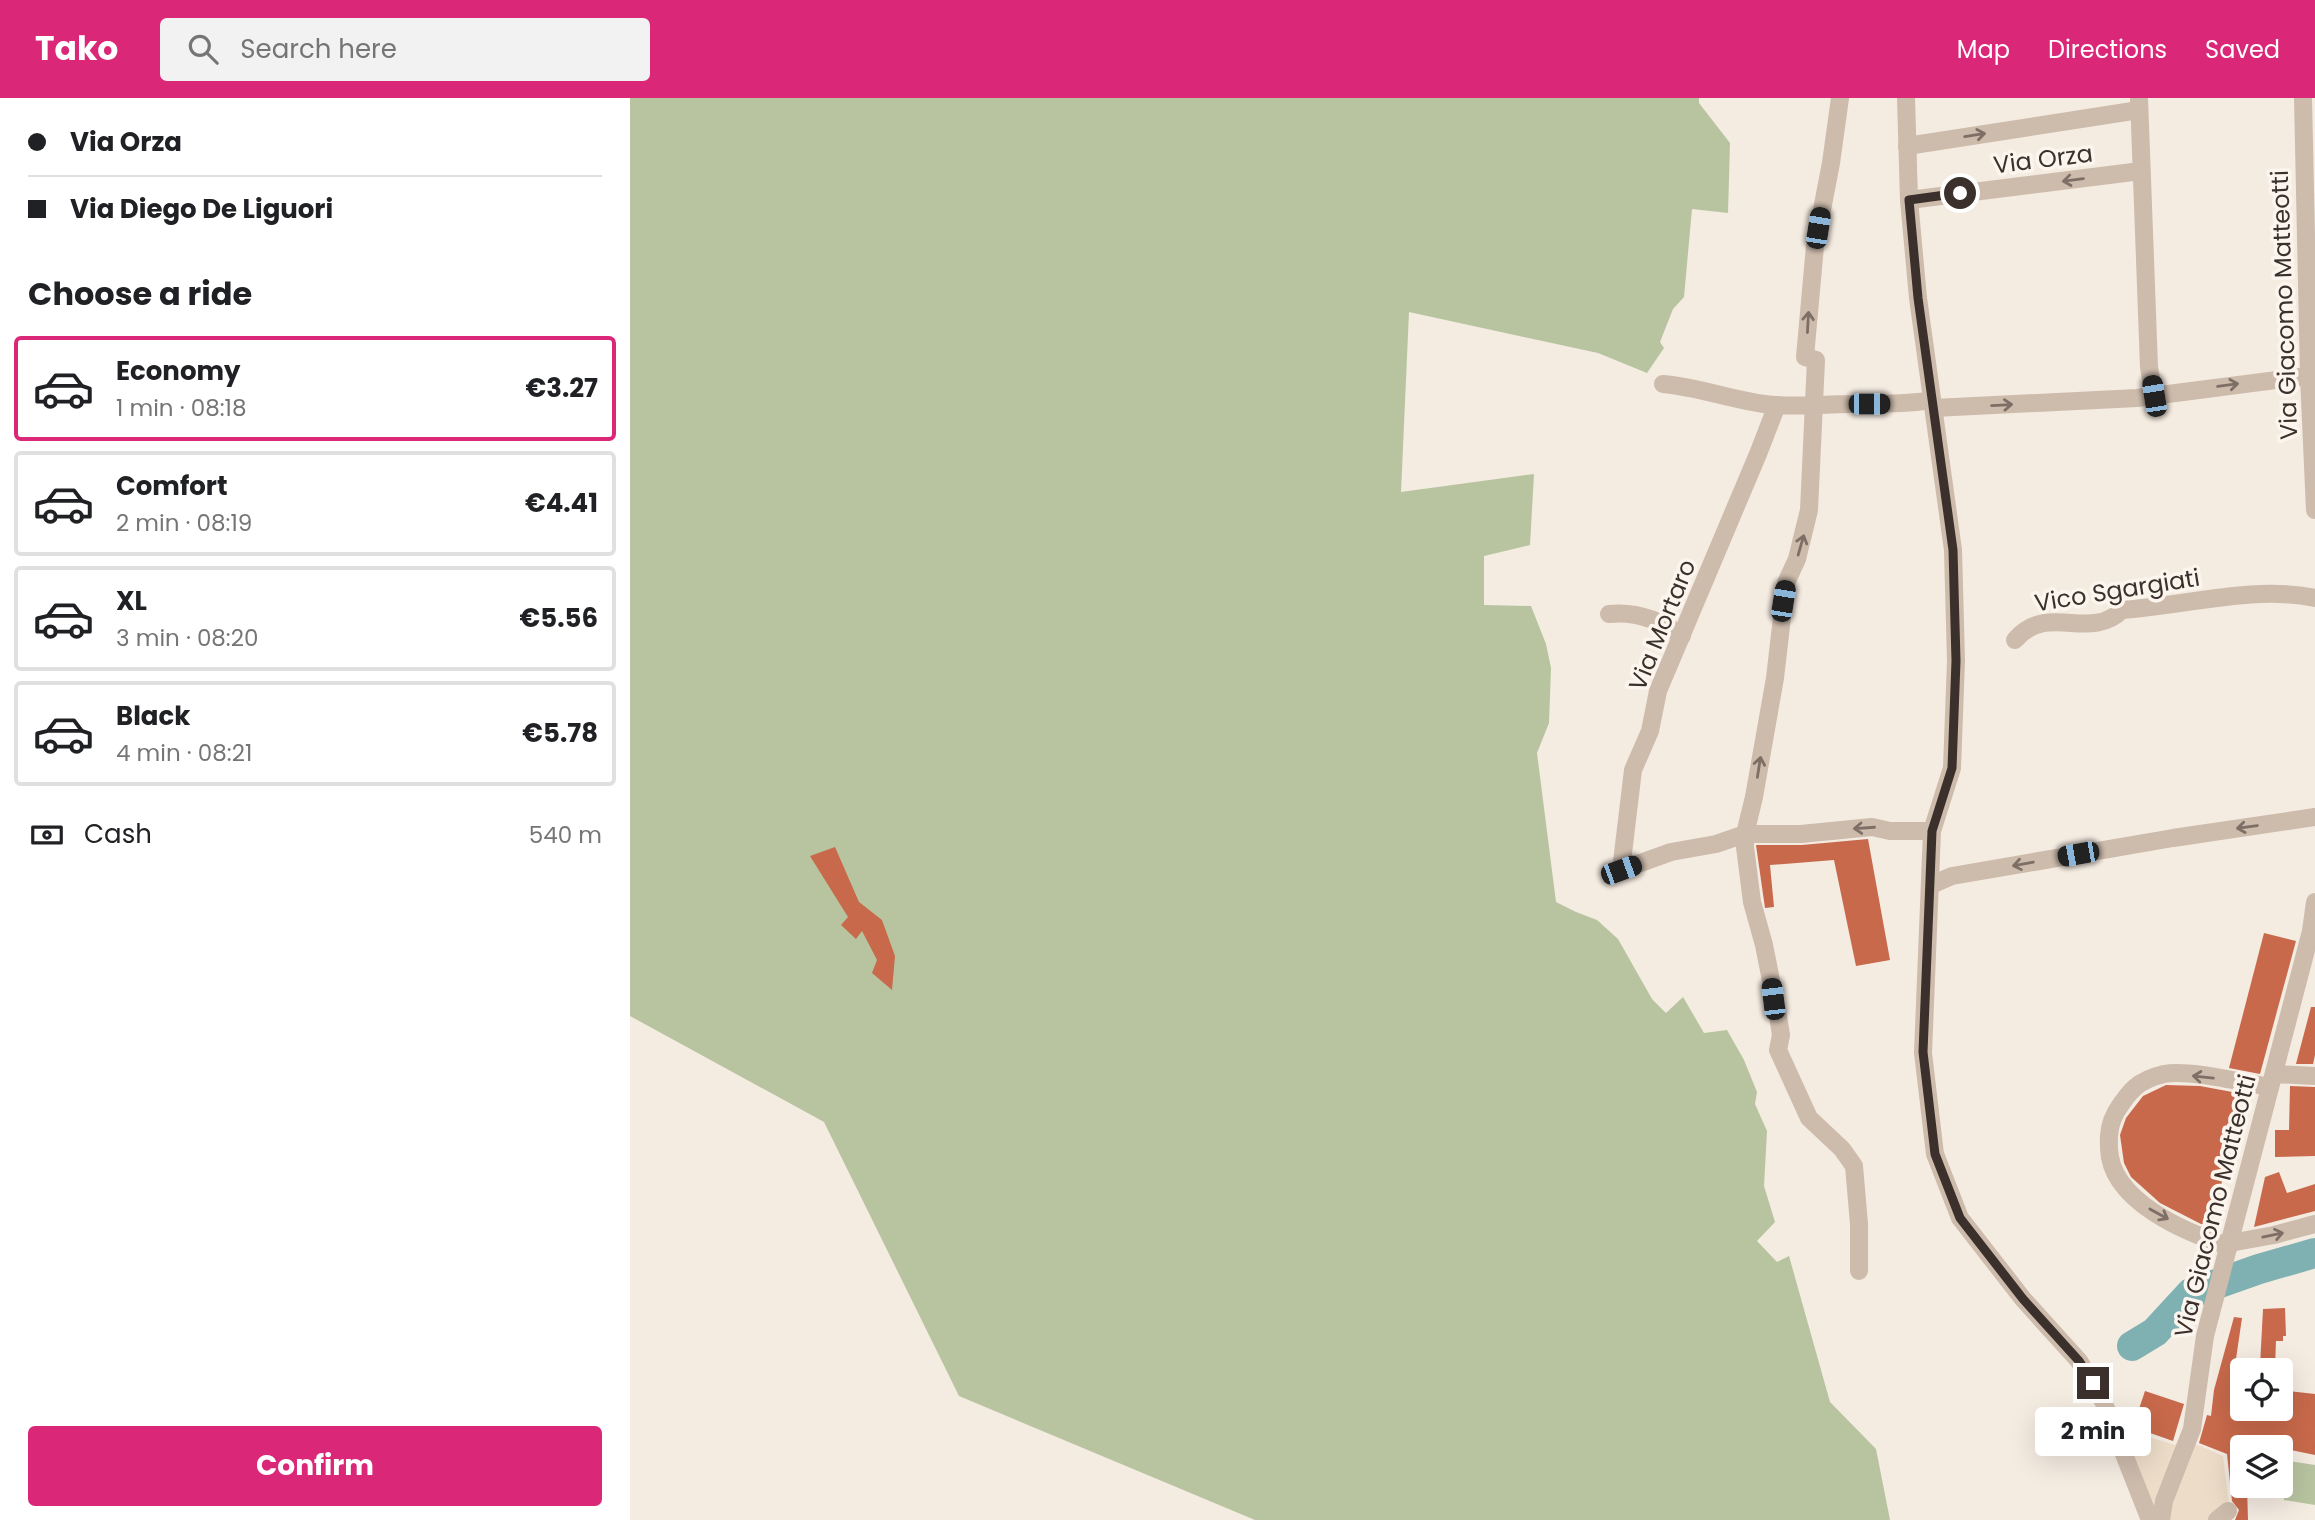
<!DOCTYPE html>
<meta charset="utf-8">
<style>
:root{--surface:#fff;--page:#f2f2f2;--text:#202124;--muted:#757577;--line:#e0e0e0;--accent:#db2777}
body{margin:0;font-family:Poppins,sans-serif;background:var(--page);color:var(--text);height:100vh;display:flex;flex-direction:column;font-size:26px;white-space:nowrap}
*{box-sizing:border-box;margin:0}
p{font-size:23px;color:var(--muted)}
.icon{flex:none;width:38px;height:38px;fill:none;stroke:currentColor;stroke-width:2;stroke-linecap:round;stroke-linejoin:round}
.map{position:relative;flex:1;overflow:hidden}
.panel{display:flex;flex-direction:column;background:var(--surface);width:630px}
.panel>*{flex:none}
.top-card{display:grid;align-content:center;height:154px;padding:0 28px;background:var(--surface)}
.controls{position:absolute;left:1600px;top:1260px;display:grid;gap:14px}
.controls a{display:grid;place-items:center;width:63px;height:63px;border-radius:7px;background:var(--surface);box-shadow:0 7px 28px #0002;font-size:35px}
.end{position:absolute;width:32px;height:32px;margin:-16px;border:9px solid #3b302b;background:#fff;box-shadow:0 0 0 4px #fff}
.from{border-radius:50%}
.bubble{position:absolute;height:49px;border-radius:7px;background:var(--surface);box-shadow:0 7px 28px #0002;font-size:23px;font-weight:700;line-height:49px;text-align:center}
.car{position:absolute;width:21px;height:42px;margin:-21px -10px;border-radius:9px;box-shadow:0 0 5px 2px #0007;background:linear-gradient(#222 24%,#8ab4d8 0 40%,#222 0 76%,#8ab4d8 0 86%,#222 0)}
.top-card b{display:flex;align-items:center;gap:24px;height:66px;font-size:26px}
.top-card b+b{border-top:2px solid var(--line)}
.top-card i{width:18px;height:18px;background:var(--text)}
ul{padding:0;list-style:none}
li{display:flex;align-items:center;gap:21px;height:105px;margin:0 14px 10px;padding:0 14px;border:4px solid var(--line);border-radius:7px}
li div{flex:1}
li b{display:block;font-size:26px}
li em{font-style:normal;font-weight:700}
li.on{border-color:var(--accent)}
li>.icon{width:63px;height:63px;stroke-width:1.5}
h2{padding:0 28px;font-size:32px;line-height:84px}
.pay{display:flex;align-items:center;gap:18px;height:77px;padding:0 28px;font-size:26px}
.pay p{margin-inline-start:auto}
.button{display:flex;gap:14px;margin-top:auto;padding:14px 28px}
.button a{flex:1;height:80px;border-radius:7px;background:var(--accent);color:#fff;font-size:28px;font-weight:700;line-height:80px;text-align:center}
header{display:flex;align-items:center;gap:42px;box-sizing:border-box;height:98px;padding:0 35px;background:var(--accent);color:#fff}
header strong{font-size:33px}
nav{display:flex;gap:38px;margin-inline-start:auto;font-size:24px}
.search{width:490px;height:63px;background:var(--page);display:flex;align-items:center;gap:18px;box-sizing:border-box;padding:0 24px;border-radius:7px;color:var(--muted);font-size:26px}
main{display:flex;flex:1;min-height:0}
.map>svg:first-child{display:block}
.green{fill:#b8c4a0}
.plaza{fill:#ecdcc8}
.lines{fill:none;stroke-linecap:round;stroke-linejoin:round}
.river{stroke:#7fb0b2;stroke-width:30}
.building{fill:#c8694b}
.minor{stroke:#cdbbac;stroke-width:18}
.tertiary{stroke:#cdbbac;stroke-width:18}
.oneway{stroke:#7d6f65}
.route{stroke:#3b302b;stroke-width:9}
.labels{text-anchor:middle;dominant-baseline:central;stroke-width:7;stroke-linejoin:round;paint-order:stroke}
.street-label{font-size:24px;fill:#3b302b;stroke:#fbf5ee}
</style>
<header>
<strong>Tako</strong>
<div class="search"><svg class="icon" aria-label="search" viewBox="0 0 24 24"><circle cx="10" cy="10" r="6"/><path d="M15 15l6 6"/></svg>Search here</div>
<nav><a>Map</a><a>Directions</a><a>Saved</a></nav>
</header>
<main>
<section class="panel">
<div class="top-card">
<b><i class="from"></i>Via Orza</b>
<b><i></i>Via Diego De Liguori</b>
</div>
<h2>Choose a ride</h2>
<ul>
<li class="on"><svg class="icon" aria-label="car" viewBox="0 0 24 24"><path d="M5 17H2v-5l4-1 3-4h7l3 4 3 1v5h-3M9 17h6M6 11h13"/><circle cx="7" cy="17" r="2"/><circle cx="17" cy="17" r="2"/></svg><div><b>Economy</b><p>1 min · 08:18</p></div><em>€3.27</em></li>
<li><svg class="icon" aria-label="car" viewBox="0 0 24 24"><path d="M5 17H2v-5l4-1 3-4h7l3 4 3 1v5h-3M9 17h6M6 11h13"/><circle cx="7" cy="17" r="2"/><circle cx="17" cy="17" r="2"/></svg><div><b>Comfort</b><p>2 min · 08:19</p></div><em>€4.41</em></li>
<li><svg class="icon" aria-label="car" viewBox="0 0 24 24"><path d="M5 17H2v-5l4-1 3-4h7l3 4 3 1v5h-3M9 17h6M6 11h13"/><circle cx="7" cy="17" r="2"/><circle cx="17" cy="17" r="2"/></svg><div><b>XL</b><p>3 min · 08:20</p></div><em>€5.56</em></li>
<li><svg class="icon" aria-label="car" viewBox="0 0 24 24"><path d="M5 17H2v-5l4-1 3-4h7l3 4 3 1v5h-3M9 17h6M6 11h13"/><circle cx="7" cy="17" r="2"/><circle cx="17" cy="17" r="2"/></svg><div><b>Black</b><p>4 min · 08:21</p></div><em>€5.78</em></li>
</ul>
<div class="pay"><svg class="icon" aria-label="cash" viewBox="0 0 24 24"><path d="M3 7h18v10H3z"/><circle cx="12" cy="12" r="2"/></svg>Cash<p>540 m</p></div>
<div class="button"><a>Confirm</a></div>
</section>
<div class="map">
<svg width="1685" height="1422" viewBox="0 0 1685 1422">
<rect width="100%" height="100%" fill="#f4ebe1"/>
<g class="green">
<path d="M0,0h1069v5l31,40 -2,70 -36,-4 -8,88 -11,12 -13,33 4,6 -17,25 -49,-20 -189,-41 -8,180 133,-18 -4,71 -46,11v49l47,1 15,38 5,24 -2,55 -12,30 19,149 20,10 21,8 21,19 34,60 14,14 17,-16 21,36 23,-3 17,30 13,32 -2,12 12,27 -3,55 11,36 -18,19 20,21 12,-6 41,146 46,47 14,71h-635l-296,-124 -135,-274 -194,-106z"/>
<path d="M1653,1362l32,5v40l-31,-5 -1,-10h-5v-4h2v-21z"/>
</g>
<path class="plaza" d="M1493,1331l52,16 6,-3 20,4 22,10 8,64h-72z"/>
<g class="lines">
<path class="river" d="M1502,1248l23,-14 36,-39 68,-24 56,-16"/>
</g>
<g class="building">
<path d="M1238,741l22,121 -34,6 -22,-106 -64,5 4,42 -9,1 -9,-63h46z"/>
<path d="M205,749l24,55 23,18 13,36 -3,34 -20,-17 5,-13 -15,-29 -6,8 -15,-14 7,-8 -38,-61z"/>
<path d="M1634,835l32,8 -36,133 -31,-6z"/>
<path d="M1681,909h4v48l-2,9h-17z"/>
<path d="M1536,987l34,1 43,8 -31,129 -11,1 -41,-21 -29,-26 -7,-14 -4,-28 6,-17 17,-22z"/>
<path d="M1660,988l25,1v69l-40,1v-27h14z"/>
<path d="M1649,1074l8,21 28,-9v27l-61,16 11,-50z"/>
<path d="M1655,1210l1,28h-3v5h-7l-1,26 -15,-1 3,-57z"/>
<path d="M1604,1219l8,1 -10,68 10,1v22h38v-19l35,4v61l-73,-15v46h5l1,34h-13l4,-10 -7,-9 -5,-47 -28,-11 8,-28 4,1 3,-26z"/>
<path d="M1515,1293l39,13 -11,37 -40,-14z"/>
</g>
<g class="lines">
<g class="minor">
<path d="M1210,0l-9,65 -16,83 -10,111 11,3 -7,150 -12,49 -11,24 -11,95 -21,119 -9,37v13l7,55 12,43 14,71 3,19 -3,15 31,68 33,31 12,17 5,58v47"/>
<path d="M1276,0l3,102 9,98 35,252 3,111 -4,107 -20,63 -9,222 12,101 25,64 63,81 56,62 24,40 47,119"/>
<path d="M1509,0l10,269 5,29"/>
<path d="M1277,48l232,-36"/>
<path d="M1279,102l232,-29"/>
<path d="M1033,286c34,3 67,15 101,20 29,4 58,0 87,0 27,-1 55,1 81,-4"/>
<path d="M1147,307l-19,49 -100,237 -8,40 -17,39 -12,100 50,-18 45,-8 29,-10h56l71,-7 18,4h42"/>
<path d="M1304,310l203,-10 178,-23"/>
<path d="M979,516c27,-3 51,6 73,22"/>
<path d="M1385,542c32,-38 75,2 107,-30 62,-4 132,-25 193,-12"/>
<path d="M1301,787l21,-9 221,-38 142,-21"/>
<path d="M1644,976l41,2"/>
<path d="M1600,1145l44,-8 41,-11"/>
<path d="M1599,1148c-43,-13 -119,-45 -120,-98 -1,-13 0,-24 7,-36 13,-21 22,-32 48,-38 25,-5 80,9 106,13"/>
<path d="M1587,1422l11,-9"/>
</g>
<g class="tertiary">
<path d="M1673,0l6,278 6,134"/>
<path d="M1531,1422l3,-19 28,-72 13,-93 106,-405 4,-29"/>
</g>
</g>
<defs><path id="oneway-shaft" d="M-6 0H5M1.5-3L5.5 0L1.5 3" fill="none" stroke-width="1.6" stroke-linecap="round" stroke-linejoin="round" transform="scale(1.75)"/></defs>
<g class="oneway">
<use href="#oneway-shaft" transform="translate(1345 37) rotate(-9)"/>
<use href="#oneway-shaft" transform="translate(1443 82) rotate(173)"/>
<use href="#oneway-shaft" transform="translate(1178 224) rotate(-87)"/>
<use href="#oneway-shaft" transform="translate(1598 287) rotate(-8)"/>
<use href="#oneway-shaft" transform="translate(1372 307) rotate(-3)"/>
<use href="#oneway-shaft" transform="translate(1171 447) rotate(-74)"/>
<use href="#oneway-shaft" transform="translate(1129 669) rotate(-81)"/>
<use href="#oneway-shaft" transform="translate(1617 729) rotate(172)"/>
<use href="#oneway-shaft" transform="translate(1234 730) rotate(176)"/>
<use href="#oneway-shaft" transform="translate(1393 766) rotate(170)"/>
<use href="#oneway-shaft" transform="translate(1573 979) rotate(-174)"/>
<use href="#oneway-shaft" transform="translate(1529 1116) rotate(29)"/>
<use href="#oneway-shaft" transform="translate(1643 1137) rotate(-12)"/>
</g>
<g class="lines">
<path class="route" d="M1330,95l-51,7 9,98 35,252 3,111 -4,107 -20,63 -9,221 12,102 25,64 63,81 56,62 14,22"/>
</g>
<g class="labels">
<g class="street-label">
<text transform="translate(1413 61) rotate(-7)">Via Orza</text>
<text transform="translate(1654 207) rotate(-92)">Via Giacomo Matteotti</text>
<text transform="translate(1487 492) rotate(-9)">Vico Sgargiati</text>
<text transform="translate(1032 527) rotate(-68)">Via Mortaro</text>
<text transform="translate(1585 1108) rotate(-76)">Via Giacomo Matteotti</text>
</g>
</g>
</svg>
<div class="controls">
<a><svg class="icon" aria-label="locate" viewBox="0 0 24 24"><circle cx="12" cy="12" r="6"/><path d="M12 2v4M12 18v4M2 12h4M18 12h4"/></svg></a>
<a><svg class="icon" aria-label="layers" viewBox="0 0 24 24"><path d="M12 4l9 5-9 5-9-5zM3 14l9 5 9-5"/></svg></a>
</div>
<i class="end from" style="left:1330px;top:95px"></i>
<i class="end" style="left:1463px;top:1285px"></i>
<div class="bubble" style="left:1405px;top:1309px;width:116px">2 min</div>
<i class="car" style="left:1188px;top:130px;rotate:9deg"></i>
<i class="car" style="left:1524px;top:298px;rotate:351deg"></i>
<i class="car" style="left:1239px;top:306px;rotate:90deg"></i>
<i class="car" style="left:1153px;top:503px;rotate:9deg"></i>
<i class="car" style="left:1448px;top:756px;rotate:260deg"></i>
<i class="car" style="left:991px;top:772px;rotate:70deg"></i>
<i class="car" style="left:1143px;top:901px;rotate:353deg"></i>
</div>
</main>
